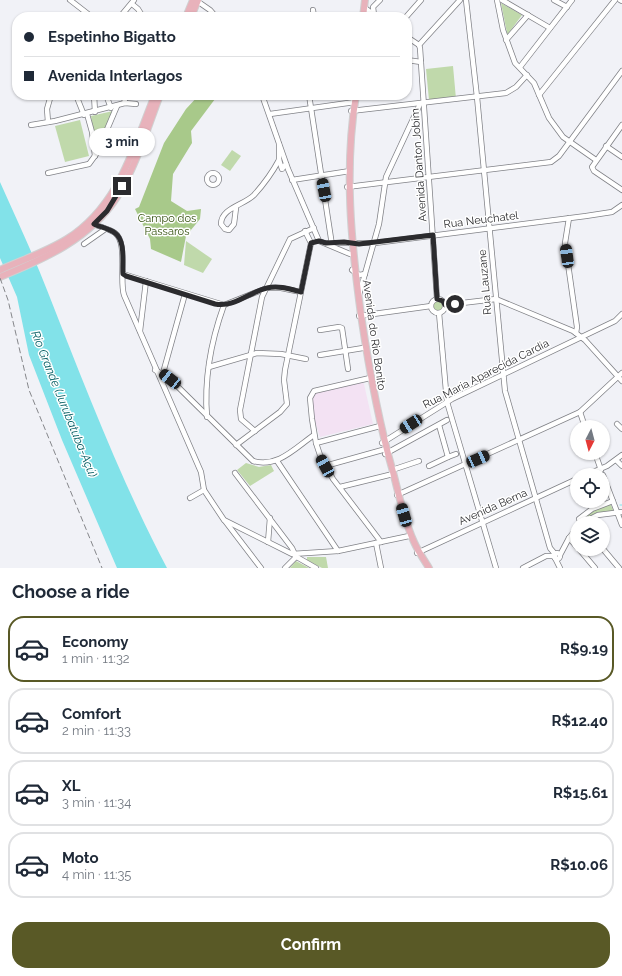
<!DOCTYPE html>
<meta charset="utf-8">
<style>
:root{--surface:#fff;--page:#f6f6f7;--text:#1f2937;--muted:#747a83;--line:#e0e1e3;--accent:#595926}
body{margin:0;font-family:Raleway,sans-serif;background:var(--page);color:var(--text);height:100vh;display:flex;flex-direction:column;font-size:15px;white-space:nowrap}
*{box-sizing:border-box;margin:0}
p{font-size:13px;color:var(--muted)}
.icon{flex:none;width:22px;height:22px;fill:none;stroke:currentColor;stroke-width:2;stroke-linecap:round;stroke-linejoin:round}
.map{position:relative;height:568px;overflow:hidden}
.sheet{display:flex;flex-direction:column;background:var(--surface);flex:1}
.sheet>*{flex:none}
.guide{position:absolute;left:12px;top:12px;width:400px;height:88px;border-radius:16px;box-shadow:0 1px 3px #0004;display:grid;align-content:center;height:88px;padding:0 12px;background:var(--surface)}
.needle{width:26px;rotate:186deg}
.controls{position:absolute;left:570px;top:420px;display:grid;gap:8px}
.controls a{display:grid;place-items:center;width:40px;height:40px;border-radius:50%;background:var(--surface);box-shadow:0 1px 3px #0004;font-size:20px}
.end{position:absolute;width:18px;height:18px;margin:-9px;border:5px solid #2b2b2e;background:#fff;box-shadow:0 0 0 2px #fff}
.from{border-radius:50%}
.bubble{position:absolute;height:28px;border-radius:14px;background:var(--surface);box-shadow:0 1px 3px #0004;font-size:13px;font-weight:700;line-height:28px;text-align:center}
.car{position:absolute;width:12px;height:24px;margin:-12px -6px;border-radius:5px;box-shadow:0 0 3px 1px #0007;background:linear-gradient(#222 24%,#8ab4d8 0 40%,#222 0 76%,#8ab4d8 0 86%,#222 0)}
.guide b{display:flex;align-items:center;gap:14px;height:38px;font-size:15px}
.guide b+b{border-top:1px solid var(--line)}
.guide i{width:10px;height:10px;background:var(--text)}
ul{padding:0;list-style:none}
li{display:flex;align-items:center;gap:12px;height:66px;margin:0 8px 6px;padding:0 4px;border:2px solid var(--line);border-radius:16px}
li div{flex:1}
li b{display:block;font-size:15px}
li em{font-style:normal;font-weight:700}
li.on{border-color:var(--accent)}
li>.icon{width:36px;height:36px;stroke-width:1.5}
h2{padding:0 12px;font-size:18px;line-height:48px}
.button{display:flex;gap:8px;margin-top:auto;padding:8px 12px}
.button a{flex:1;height:46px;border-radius:16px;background:var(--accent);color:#fff;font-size:16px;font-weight:700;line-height:46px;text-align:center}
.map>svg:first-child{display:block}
.education{fill:#f3e2f3}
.green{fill:#c0d9ab}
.forest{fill:#a8c98a}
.water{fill:#82e2e9}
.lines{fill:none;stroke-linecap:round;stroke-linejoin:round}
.stream{stroke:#82e2e9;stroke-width:1}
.minor-casing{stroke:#818287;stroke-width:6}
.major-casing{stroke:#d0d0d1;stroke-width:8}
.minor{stroke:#fff;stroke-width:4.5}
.major{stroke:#e8b2bb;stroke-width:6}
.rail{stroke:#85868a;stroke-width:1;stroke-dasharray:6 3;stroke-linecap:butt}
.route{stroke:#2b2b2e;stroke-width:5}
.labels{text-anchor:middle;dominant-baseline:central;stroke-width:3;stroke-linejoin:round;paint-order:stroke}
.street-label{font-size:11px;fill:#2b2b2e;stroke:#fff}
.park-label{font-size:11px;fill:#314e0b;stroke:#fff}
.water-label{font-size:12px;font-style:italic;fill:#025c61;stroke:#fff}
</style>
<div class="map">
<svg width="622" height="568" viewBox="0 0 622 568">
<rect width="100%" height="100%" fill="#f1f2f7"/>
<path class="education" d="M361,382l3,2 9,40 -53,13 -5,-15 -3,-23 3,-6z"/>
<g class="green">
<path d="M501,3l21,12 -14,19 -1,-1z"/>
<path d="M453,66l3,33 -27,1 -3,-31z"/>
<path d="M113,111v3l-17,35 -5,-33z"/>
<path d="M80,120l9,36 -24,6 -10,-36z"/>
<path d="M232,150l9,6 -11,15 -9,-6z"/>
<path d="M186,241l26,18 -9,14 -19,-8z"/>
<circle cx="438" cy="306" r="5"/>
<path d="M246,463l13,4 12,-2 3,6 -24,15 -13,-16z"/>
<path d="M610,503l4,9 -29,7 -2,-3z"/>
<path d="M307,557h19l2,11h-6l-15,-8z"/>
<path d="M296,561l13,7h-19z"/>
</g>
<path class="forest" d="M199,95h19l-27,36 1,12 -19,31 -2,27 16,10 14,-2 -1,10 -14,17 -5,26 -30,-13 -1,-10 -15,-30 4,-2 25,-64 22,-34z"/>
<path class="water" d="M0,182c16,36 33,72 47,108 37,94 73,189 120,278h-50l-55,-128 -33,-85 -12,-58 -17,-39z"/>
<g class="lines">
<path class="stream" d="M620,505h2"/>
<g class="minor-casing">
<g id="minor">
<path d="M70,0l22,17"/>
<path d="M466,0l11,97 28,294 45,157 5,6"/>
<path d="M497,0l6,30 12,33 19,20 15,35 14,19 33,23"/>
<path d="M502,0l48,28"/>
<path d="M554,0l13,7"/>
<path d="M620,0l2,1"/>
<path d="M197,1l13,9 6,7"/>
<path d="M132,4l6,5 5,8"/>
<path d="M365,8l12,9"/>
<path d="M313,10l1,7"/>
<path d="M374,15l-1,-8 7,-7"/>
<path d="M120,17l14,-17"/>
<path d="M406,17l15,-17"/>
<path d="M407,37l12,8 1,3 17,251"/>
<path d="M506,40l22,-25"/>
<path d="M419,45l41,-45"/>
<path d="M407,60l14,2"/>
<path d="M520,67l52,-67"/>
<path d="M76,95l8,20"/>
<path d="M94,95l1,17"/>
<path d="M106,95l5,13"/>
<path d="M124,95l1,8"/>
<path d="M262,95l26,74 31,72 31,13"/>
<path d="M309,95l23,150"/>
<path d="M539,95l76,-95"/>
<path d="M351,111l155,-18 10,-6 11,-12"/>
<path d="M87,114l5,18 3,24"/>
<path d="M270,114l85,-12"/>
<path d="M48,122l-1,-13 4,-14"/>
<path d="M31,125l24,-4 70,-18 11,1"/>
<path d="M622,125l-30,42 2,4 28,19"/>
<path d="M279,144v16l3,9 4,-5"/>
<path d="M606,146l16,11"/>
<circle cx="213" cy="179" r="6"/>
<path d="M48,173l41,-9 8,-11 20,-47"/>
<path d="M292,180l58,-9"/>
<path d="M347,187l204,-25 8,-6 63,-85"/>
<path d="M236,208l-2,16 -5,6 -4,-1 -4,-5c0,-16 23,-19 33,-29 10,-11 18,-22 25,-35"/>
<path d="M569,218l-4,25 12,84 -1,6"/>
<path d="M94,224c6,3 16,5 21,9 13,9 4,48 9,62l77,177 3,18 20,30 68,34 46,-3 71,-15"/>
<path d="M326,243h49l211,-27 26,-4 10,-7"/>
<path d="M84,244l20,-14"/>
<path d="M352,270l7,5 6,-1"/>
<path d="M123,274l101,31 43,-17h14l20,4"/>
<path d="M359,295l20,-71 7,-47 34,-73"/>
<circle cx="438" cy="306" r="7"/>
<path d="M445,305l51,-6 77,32 12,9 37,41"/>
<path d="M439,313l8,89 49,166"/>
<path d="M359,316l72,-10"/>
<path d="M320,330l19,-3 3,1 6,41"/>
<path d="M140,331l6,-50"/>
<path d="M320,355l43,-7"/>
<path d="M209,367l48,-14 24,1 25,5"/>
<path d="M155,370l15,9 83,82c25,7 42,-13 61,-26"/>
<path d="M163,373l22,-79"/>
<path d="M370,378l-56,13 -4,7 2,21 4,24 5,15 12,21 48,63"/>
<path d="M580,412l5,15"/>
<path d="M207,417c-3,-38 4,-76 17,-112"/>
<path d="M617,424l5,5"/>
<path d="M439,425l9,32 8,-3"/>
<path d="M255,431l-14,-12 -1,-9 22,-113 28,-58 24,-11"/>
<path d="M316,443l64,-17"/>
<path d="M382,443l70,-44 163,-78 7,-7"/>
<path d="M236,445l44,-33 7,-8 -3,-24 1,-10 26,-127 -6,-12"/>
<path d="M595,453l6,17"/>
<path d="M385,454l62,-34"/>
<path d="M616,460l6,6"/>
<path d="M277,461l61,90"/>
<path d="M325,466l61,-17"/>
<path d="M429,466l19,-9"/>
<path d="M392,470l27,-9"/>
<path d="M235,473l57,75 4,9 -11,11"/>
<path d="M586,475l21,-9 15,-11"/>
<path d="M603,475l19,50"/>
<path d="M340,487l53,-13"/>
<path d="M397,495l183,-83 42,-39"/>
<path d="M190,498l14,-8"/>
<path d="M225,521l36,47"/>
<path d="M581,523l-2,-4 13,-10 21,-8"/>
<path d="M582,523l16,-8 24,-3"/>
<path d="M569,538l8,9"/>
<path d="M268,542l2,-24"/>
<path d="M376,543l5,25"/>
<path d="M579,549l16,19"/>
<path d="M603,549l16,19"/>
<path d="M417,553l160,-74"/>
<circle cx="557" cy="556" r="3"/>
<path d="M560,555l9,-17 8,-10"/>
<path d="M295,556l21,12"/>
<path d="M555,558l5,10"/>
<path d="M523,568l23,-12h9"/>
</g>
</g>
<g class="major-casing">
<g id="major">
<path d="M186,17l7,-17"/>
<path d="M191,17l7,-17"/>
<path d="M363,17l2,-17"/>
<path d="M356,95c-12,74 -5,147 5,220 8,54 17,105 32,157 6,23 11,48 21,70 4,9 10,18 15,26"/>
<path d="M0,270c22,-10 46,-18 67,-31 52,-33 66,-90 88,-144"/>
<path d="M0,277c44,-18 90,-38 117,-80 19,-31 30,-68 43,-102"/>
</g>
</g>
<use href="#minor" class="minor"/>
<use href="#major" class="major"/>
<path class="rail" d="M0,278l8,22 21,90 73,178"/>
</g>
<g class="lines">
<path class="route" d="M122,186l-15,25 -13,13c6,3 16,5 21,9 11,8 7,30 8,41l3,2 89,28c19,4 34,-12 52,-16 11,-3 23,1 34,4l10,-49 8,-2 7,2 18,-1 15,2 74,-9 4,64 6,2 2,4 10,-1"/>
</g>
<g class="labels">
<g class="street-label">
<text transform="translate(419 165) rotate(-94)">Avenida Danton Jobim</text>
<text transform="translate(481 220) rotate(-7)">Rua Neuchatel</text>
<text transform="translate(485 282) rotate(-95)">Rua Lauzane</text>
<text transform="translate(374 335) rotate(82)">Avenida do Rio Bonito</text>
<text transform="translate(486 374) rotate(-27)">Rua Maria Aparecida Cardia</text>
<text transform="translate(493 507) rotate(-24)">Avenida Berna</text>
</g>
<g class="park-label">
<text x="167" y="218">Campo dos<tspan x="167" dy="13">Passaros</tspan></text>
</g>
<g class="water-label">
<text transform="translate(64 404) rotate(68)">Rio Grande (Jurubatuba-Açú)</text>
</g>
</g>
</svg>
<div class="controls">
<a><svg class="needle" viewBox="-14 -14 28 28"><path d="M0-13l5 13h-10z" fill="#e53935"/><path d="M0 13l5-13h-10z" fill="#747a83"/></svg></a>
<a><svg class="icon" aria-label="locate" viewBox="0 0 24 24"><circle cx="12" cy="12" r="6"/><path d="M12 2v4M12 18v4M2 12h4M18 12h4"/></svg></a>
<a><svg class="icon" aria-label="layers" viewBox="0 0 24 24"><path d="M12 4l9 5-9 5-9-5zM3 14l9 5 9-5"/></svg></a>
</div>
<i class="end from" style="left:455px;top:304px"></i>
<i class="end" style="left:122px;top:186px"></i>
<div class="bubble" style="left:89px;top:128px;width:66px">3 min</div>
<i class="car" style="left:324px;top:190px;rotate:349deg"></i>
<i class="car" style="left:567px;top:256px;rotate:352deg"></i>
<i class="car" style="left:170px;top:379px;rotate:308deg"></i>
<i class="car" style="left:411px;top:424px;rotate:237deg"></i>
<i class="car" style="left:478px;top:459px;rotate:66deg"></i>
<i class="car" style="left:325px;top:466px;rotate:331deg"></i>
<i class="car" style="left:404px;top:515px;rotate:344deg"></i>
<div class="guide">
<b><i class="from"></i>Espetinho Bigatto</b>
<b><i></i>Avenida Interlagos</b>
</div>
</div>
<section class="sheet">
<h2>Choose a ride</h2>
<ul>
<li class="on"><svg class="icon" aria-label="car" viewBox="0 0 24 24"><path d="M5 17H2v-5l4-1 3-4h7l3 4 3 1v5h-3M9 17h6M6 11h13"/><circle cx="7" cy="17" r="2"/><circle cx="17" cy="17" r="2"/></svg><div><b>Economy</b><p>1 min · 11:32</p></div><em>R$9.19</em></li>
<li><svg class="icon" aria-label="car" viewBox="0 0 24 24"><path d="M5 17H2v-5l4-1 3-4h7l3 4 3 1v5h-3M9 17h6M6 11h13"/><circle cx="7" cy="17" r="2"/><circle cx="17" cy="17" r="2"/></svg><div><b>Comfort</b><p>2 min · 11:33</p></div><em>R$12.40</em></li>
<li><svg class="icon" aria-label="car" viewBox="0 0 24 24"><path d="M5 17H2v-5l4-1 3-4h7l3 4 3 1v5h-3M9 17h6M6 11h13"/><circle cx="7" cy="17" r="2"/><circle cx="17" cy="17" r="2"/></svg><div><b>XL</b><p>3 min · 11:34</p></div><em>R$15.61</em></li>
<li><svg class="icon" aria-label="car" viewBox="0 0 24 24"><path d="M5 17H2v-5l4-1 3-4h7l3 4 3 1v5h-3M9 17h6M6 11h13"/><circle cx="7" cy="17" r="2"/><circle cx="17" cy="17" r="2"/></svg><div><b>Moto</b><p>4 min · 11:35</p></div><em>R$10.06</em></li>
</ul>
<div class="button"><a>Confirm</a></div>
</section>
